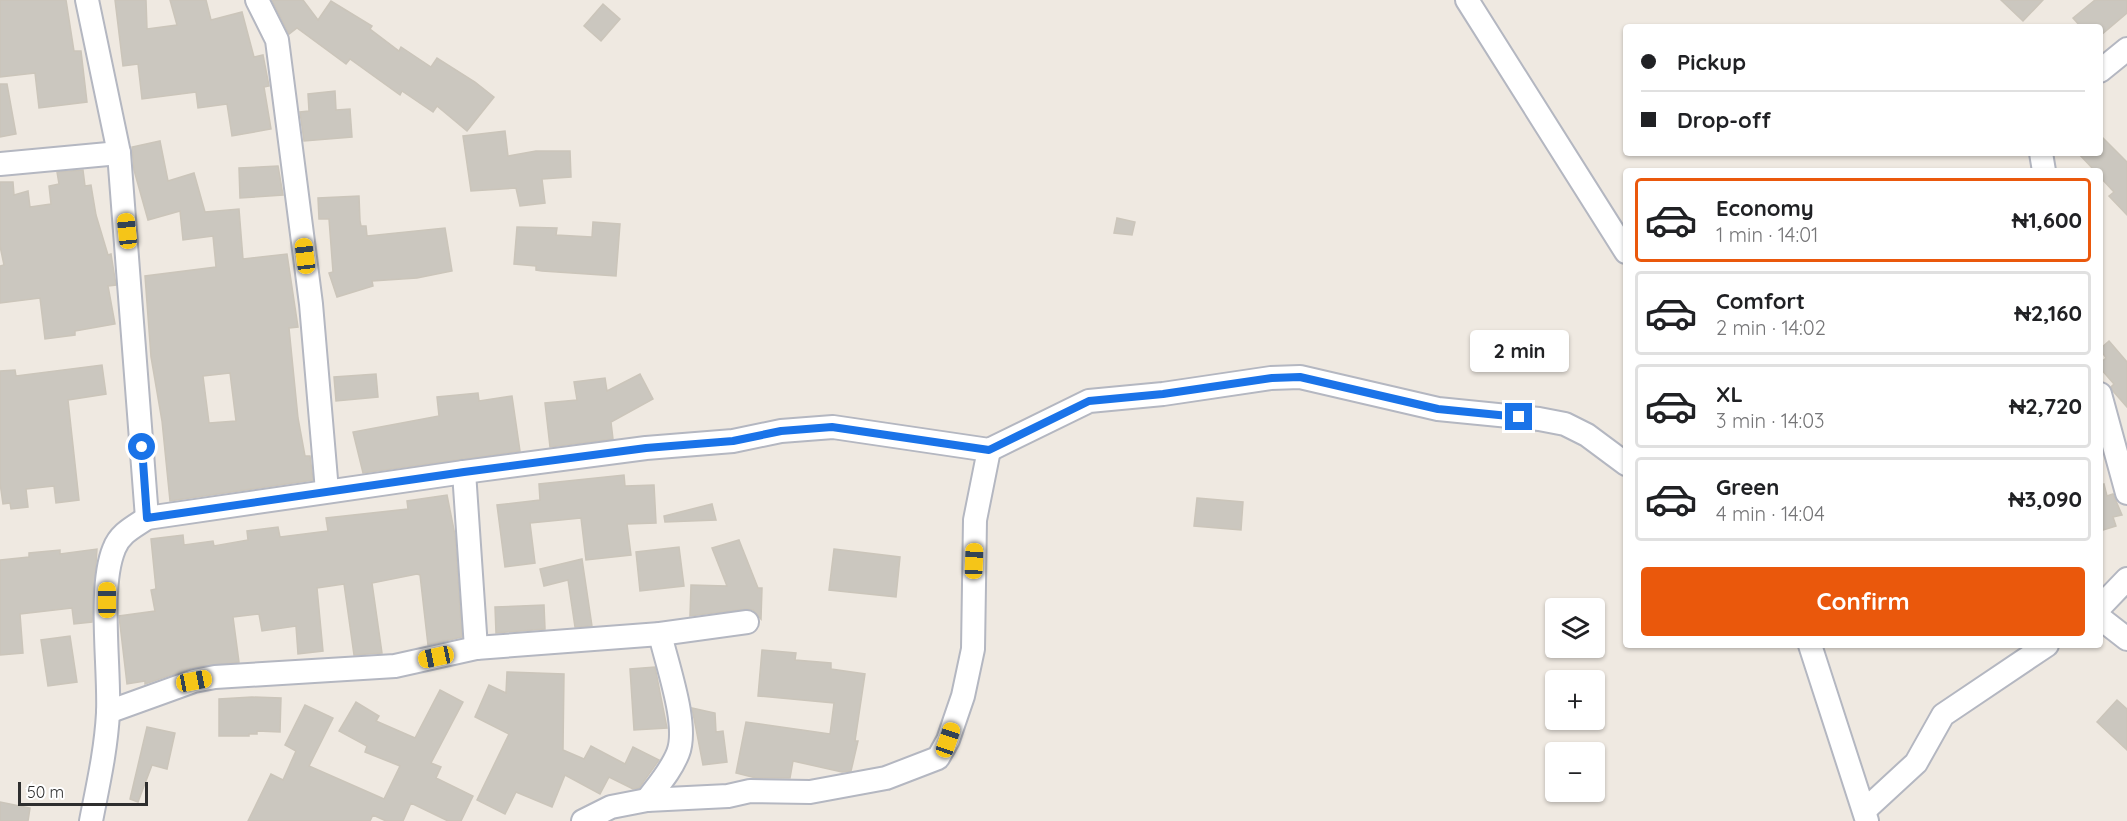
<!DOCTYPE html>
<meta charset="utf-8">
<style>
:root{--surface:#fff;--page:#f2f2f2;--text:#202124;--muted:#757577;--line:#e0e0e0;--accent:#ea580c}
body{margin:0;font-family:Quicksand,sans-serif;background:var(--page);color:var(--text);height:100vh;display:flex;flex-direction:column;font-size:22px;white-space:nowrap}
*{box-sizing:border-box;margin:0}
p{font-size:20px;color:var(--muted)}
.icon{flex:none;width:33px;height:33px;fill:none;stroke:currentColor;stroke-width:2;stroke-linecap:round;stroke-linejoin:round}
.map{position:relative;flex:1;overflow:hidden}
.side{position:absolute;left:1623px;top:168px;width:480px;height:480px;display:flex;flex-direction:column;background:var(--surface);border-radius:6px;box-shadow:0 2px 4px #0004}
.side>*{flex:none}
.hud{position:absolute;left:1623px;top:24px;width:480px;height:132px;border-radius:6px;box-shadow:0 2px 4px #0004;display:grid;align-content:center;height:132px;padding:0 18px;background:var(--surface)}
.controls{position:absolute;left:1545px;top:598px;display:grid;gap:12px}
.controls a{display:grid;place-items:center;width:60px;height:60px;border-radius:6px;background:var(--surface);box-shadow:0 2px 4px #0004;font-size:30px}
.scale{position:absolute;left:18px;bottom:15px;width:130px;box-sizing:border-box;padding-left:6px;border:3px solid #2e2e2e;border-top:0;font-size:16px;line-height:21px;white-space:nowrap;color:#2e2e2e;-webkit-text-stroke:4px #fff;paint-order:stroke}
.end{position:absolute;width:27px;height:27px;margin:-14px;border:8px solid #1a73e8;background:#fff;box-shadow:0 0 0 3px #fff}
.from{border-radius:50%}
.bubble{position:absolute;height:42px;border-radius:6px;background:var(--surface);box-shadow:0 2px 4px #0004;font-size:20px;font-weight:800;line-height:42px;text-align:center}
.car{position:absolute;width:18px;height:36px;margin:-18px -9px;border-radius:8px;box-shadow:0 0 4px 2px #0007;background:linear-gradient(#f5c518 24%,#345 0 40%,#f5c518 0 76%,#345 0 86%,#f5c518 0)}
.hud b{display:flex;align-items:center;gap:21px;height:57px;font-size:22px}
.hud b+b{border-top:2px solid var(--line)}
.hud i{width:15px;height:15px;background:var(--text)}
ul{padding:10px 0 0;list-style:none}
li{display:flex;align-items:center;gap:18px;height:84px;margin:0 12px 9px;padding:0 6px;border:3px solid var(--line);border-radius:6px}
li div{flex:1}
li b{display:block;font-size:22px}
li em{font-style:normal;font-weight:800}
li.current{border-color:var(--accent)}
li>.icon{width:54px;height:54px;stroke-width:1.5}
.action{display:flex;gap:12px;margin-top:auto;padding:12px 18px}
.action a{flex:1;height:69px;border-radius:6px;background:var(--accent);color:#fff;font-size:24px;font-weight:800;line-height:69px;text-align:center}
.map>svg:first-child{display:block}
.building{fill:#cbc7bf;stroke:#cbc5ba;stroke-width:1.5;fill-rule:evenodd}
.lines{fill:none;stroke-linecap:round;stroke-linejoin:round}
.minor-casing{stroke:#b4b7c1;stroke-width:26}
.minor{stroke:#fff;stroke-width:22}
.route{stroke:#1a73e8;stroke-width:8}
</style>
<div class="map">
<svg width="2127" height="821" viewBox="0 0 2127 821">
<rect width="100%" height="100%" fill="#efe9e1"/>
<g class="building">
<path d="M0,0h66l8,51h7l6,51 -48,6 -4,-35 -35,4z"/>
<path d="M115,0h31l1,29 30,-4 -7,-25h36l5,20 31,-8 12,45 9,-2 6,31 -5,1 7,42 -39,7 -5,-32 -29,4 -2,-16 -54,7 -4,-35 -15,2z"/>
<path d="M272,0h31l15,20 13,-19 41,25 -2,3 29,22 2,-4 30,20 6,-9 38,24 19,15 -27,34 -30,-25 -4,6 -31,-21 -2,4 -50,-36 -4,5 -49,-36 -8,6z"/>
<path d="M2001,0h42l-20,21z"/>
<path d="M2095,0h32v13l-27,23v-9h-19l-8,-9z"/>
<path d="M603,4l17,15 -19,22 -17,-15z"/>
<path d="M0,84h7l9,50 -16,3z"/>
<path d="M335,91l1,19 14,-1 2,28 -48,4 -4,-29 9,-1 -1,-17z"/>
<path d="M505,131l3,25 28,-5h34l1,26 -29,2 3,24 -25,3 -4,-18 -45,3 -8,-55z"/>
<path d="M2100,135l27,27v53l-18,-19 5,-4 -14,-15v-6h-5l-17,-18h22z"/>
<path d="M160,141l8,40 26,-8 11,39 34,-3 4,50 44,-5 11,73 -9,1 9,90 7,38h5l3,24 -143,21 -8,-80 -11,-64 -6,-81 71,-9 -3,-31 -30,4 -3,-29 -32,9 -14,-50 -2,-23zM230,373l6,48 -27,2 -6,-47z"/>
<path d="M278,166l5,29 -43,3 -1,-30z"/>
<path d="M83,170l2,16 6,-1 5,30 12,40 3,-1 5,31 -8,1 7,38 -40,7v4l-30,4 -5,-41 -40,5v-37l4,-1 -4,-19v-64h13l1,13 14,-4 2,16 21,-3 -2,-18 10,-2 -2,-12z"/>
<path d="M359,196l1,25 1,5h5l1,10 78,-8 7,43 -35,7 -45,3 1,5 -36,11 -8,-24 4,-1 -4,-53h-10l-1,-21z"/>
<path d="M1117,218l18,4 -3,13 -18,-2z"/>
<path d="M593,222l27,2 -4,52 -74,-5 -6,-1v-4l-22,-2 3,-37 40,1 -1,7 36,2z"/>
<path d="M2109,341l18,21v45l-14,-16 -2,-4 3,-3 -14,-16v-5l6,-5 -6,-9z"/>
<path d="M102,365l4,29 -38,6 11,100 -23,3 -2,-17 -28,3 2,18 -17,2 -1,-6 -7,1 -3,-21v-112l15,-1 1,6z"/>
<path d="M376,374l2,23 -42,4 -2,-24z"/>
<path d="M640,374l13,25 -42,23 2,17 -63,8 -5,-44 32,-3 -3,-18 31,-4 2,13z"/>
<path d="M478,393l1,8 33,-5 8,55 -157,22 -10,-41 86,-16 -2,-19z"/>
<path d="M624,475l1,11 29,-1 2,38 -29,1 4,31 -45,5 -5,-42 -51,5 5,40 -30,4 -8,-62 43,-5 -1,-16z"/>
<path d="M2104,484l3,12 6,-2 9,21 -9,2 3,9 -16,5v-46z"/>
<path d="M447,495l8,40 7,102 -34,8 -8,-70 -3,-1 -45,9 10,70 -28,2 -10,-71 -27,4 6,63 -25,3 -2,-28 -34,5 -3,-17 -26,3 6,45 -48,6 -46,16v-3l-18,3 -8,-68 36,-5 -4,-21 5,-1 -5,-50 32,-4 1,10 29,-4 1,5 34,-6 -1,-9 31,-4 2,10 48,-6 -2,-13 82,-9 -1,-8z"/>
<path d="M1197,498l46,4 -2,28 -47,-4z"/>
<path d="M712,504l4,16 -51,2 -1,-6z"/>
<path d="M739,540l19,48h4l-1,31 -8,-9 -7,-1 -56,7 1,-31 36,1 -15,-38z"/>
<path d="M679,547l5,39 -44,5 -4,-39z"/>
<path d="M97,549l-5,73 -18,2 -2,-16 -52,6 3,39 -23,2v-95l29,-3v-4l31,-3v4z"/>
<path d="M834,549l66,8 -4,40 -67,-7z"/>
<path d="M582,559l10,67 -17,1 -7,-47 -24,6 -4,-17z"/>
<path d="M544,605l1,24 -49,4 -1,-26z"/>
<path d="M70,636l7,46 -29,4 -7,-46z"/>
<path d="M762,650l34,3 -1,7 36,3v6l34,5 -10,67h3l-7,30 -9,1 -49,-11 -3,17h-34l-20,-5 10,-51 84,12 4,-31 -76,-7z"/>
<path d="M655,667l12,61 -33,2 -4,-61z"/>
<path d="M507,672l57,2 -1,76 21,9 7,-13 34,18 8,-17 26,13 -20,28 -6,1 -24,-12 -9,17 -35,-19 -13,32 -36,-15 -11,22 -28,-14 32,-66 -34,-17 14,-32 17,8z"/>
<path d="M440,690l23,12 -32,61 10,4 -5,11 37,18 -12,25h-13l-37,-18 -8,18h-17l-13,-6 -3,6h-122l23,-47 12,6 13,-29 -11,-6 20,-40 28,13 -24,48 75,33 16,-33 -35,-14 2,-6 -28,-15 17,-29 23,14 -3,5 39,17z"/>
<path d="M252,697l29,1 -1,34 -23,-1v3h-8v2h-30v-37z"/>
<path d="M2117,700l10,9v41l-30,-28z"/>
<path d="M692,708l23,5 1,19 7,-1 4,31 -24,3z"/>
<path d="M147,727l28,6 -8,36 -15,-4 -14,37 -8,-3z"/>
<path d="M0,802l30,6 -2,13h-28z"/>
</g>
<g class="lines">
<g class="minor-casing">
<g id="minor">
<path d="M87,0l32,153 28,365"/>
<path d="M257,0l20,40 34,264 16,187"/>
<path d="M1467,0l159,252"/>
<path d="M2100,71l27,-22"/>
<path d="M2041,153l3,18"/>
<path d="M0,164l119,-11"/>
<path d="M2100,394l27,99"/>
<path d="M464,472l12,176"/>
<path d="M2100,607l27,-28"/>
<path d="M2100,618l27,21"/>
<path d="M1810,645l57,176"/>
<path d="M108,712l86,-31 21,-4 180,-11 81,-18 184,-14 87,-12"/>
<path d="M647,800c11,-15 24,-29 31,-47 11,-28 -11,-88 -18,-119"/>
<path d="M1865,810l51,-47 27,-48 104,-70"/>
<path d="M91,821c7,-36 15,-71 17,-108 2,-45 -10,-125 6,-164 6,-16 20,-22 33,-31l317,-46 182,-24 87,-7 48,-10 52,-4 156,23 100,-49 74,-7 108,-16 29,-1 138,32 101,10 26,5 22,11 39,29"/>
<path d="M583,821l28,-14 36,-7 81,-4 22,-5 60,1 76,-14 52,-20 10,-18 15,-44 10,-47 2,-129 14,-70"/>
</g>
</g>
<use href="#minor" class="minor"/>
</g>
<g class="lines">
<path class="route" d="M142,447l5,71 317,-46 182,-24 87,-7 48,-10 51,-4 157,23 100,-49 74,-7 109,-16 28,-1 138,32 81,8"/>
</g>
</svg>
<div class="controls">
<a><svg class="icon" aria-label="layers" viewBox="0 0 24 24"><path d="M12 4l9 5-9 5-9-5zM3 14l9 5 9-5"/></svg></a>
<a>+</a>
<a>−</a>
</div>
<div class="scale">50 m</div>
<i class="end from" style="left:142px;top:447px"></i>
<i class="end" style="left:1519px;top:417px"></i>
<div class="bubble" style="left:1470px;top:330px;width:99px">2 min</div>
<i class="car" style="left:127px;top:231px;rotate:354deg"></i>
<i class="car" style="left:305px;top:256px;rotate:353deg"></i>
<i class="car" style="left:974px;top:561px;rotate:2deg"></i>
<i class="car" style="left:107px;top:600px;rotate:0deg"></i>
<i class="car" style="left:436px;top:657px;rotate:258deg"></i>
<i class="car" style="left:194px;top:681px;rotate:79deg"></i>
<i class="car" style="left:948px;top:740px;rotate:19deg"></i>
<div class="hud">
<b><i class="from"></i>Pickup</b>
<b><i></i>Drop-off</b>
</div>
<section class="side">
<ul>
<li class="current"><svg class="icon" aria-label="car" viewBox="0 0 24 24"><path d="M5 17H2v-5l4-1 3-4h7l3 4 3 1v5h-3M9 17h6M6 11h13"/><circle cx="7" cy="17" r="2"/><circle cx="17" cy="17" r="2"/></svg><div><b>Economy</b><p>1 min · 14:01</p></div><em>₦1,600</em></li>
<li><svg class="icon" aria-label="car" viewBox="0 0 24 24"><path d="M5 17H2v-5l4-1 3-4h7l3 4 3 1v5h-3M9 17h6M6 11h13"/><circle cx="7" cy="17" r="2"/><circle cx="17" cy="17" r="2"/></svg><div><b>Comfort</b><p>2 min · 14:02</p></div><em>₦2,160</em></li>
<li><svg class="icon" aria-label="car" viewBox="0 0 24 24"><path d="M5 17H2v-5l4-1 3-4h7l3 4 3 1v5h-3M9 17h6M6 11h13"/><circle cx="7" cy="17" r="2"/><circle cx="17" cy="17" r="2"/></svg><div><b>XL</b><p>3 min · 14:03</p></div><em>₦2,720</em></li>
<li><svg class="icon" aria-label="car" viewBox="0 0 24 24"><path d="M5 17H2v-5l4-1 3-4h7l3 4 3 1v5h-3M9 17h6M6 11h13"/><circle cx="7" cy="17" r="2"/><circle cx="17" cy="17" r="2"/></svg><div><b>Green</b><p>4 min · 14:04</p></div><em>₦3,090</em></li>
</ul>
<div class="action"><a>Confirm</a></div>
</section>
</div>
